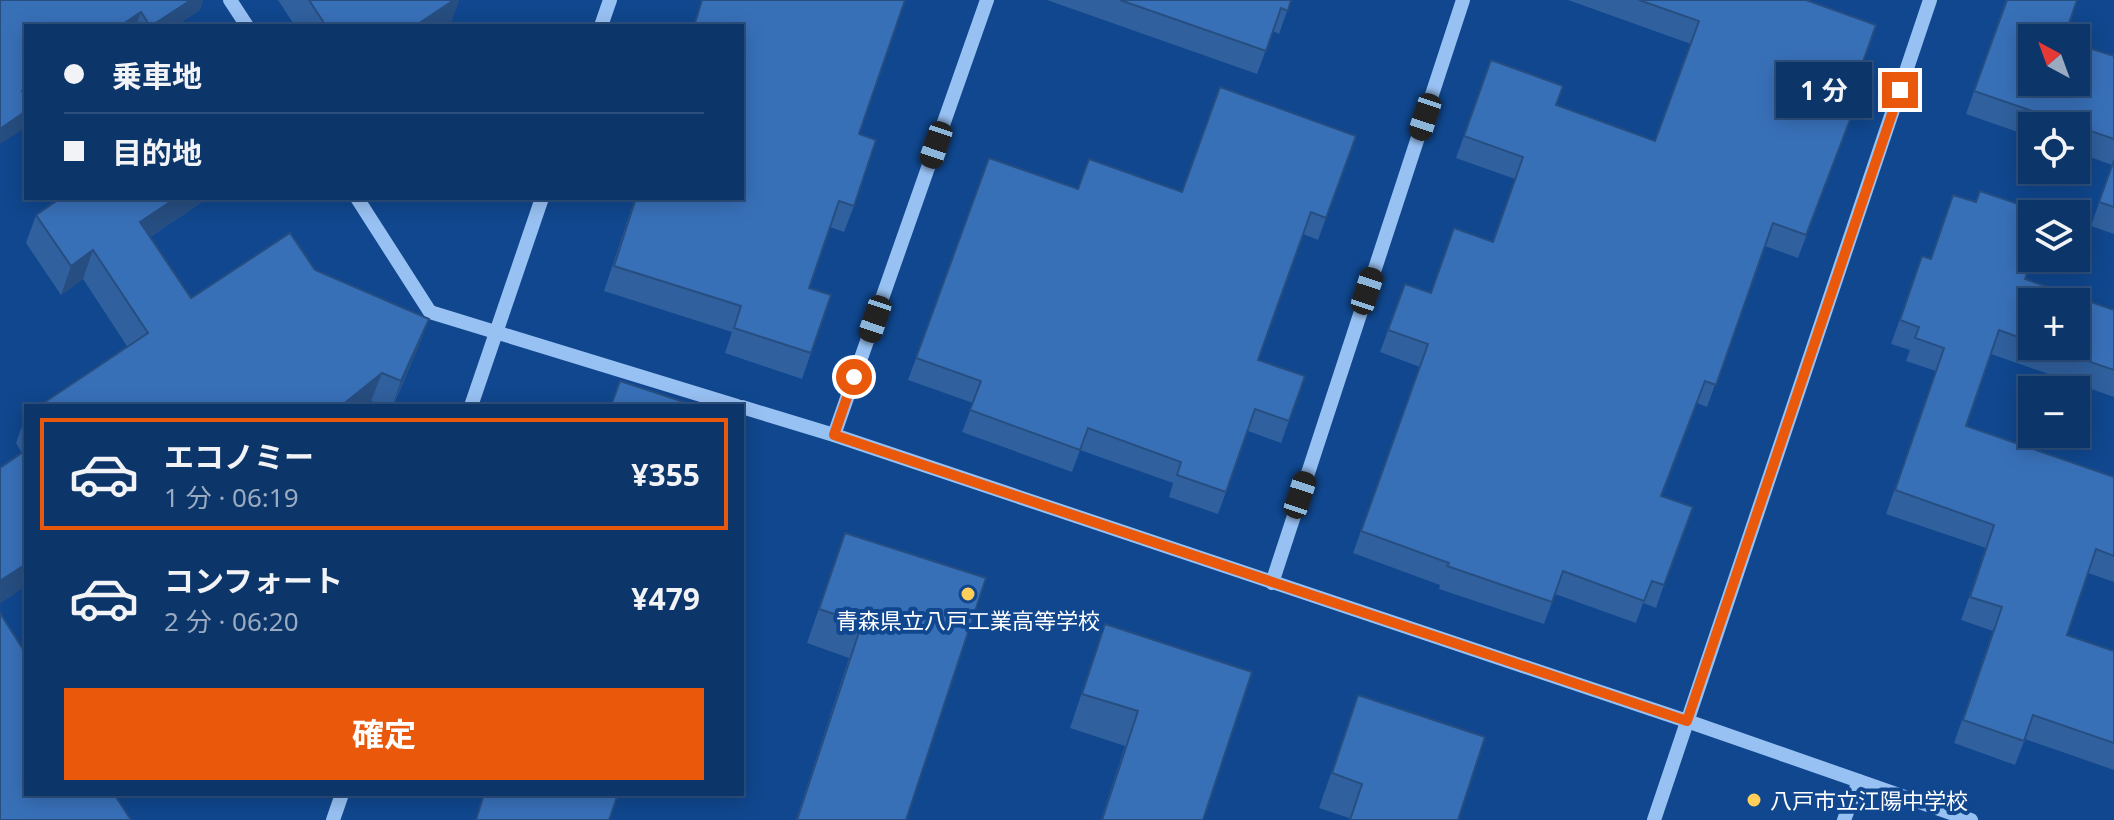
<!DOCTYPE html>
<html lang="ja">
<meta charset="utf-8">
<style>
:root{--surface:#0c356a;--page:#1a4072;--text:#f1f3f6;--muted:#9aabc1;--line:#2c507e;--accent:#ea580c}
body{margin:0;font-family:"Noto Sans","Noto Sans JP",sans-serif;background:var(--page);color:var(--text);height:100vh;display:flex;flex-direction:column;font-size:30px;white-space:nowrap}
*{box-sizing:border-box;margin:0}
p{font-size:26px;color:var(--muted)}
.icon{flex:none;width:44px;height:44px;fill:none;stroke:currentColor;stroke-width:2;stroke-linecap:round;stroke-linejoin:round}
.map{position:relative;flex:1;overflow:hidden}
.side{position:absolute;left:24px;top:404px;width:720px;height:392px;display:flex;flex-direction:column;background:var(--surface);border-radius:0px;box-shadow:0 4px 20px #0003,0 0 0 2px var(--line)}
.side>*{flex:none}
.top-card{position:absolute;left:24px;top:24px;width:720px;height:176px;border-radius:0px;box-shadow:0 4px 20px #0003,0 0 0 2px var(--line);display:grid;align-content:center;height:176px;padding:0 40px;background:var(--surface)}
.needle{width:52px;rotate:319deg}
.tools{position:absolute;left:2018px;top:24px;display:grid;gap:16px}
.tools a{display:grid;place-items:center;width:72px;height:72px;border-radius:0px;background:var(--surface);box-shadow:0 4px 20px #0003,0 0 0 2px var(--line);font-size:40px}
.end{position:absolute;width:36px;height:36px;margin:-18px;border:10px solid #ea580c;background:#fff;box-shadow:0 0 0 4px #fff}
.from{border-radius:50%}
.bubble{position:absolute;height:56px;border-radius:0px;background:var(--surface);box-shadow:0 4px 20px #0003,0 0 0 2px var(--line);font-size:26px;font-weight:700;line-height:56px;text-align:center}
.car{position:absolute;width:24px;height:48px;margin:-24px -12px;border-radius:10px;box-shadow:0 0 6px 2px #0007;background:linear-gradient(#222 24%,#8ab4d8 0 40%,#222 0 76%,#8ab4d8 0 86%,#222 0)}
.top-card b{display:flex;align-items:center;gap:28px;height:76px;font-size:30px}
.top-card b+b{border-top:2px solid var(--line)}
.top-card i{width:20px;height:20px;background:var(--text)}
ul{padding:14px 0 0;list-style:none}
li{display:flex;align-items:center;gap:24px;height:112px;margin:0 16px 12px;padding:0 24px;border:4px solid transparent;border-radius:0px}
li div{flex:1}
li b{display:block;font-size:30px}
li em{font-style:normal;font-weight:700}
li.current{border-color:var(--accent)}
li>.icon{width:72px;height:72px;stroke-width:1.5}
.action{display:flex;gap:16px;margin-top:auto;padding:16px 40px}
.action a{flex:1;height:92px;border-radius:0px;background:var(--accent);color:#fff;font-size:32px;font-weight:700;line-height:92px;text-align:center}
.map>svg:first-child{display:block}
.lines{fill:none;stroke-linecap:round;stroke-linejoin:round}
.minor{stroke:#98c1f3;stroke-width:14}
.wall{fill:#30609e;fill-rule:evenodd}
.shaded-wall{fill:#274e81}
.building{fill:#3870b8;stroke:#274e81;stroke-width:2}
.route{stroke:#ea580c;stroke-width:10}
.poi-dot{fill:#ffcf5a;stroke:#10478e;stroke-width:3}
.labels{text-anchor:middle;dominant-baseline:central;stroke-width:8;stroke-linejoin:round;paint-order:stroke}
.poi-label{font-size:22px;fill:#fff;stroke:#10478e}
</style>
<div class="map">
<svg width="2114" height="820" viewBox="0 0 2114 820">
<rect width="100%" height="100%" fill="#10478e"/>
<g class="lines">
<g class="minor">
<path d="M230,0l17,26"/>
<path d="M601,26l9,-26"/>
<path d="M357,198l73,114 307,94"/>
<path d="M471,406l71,-208"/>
<path d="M742,407l92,28 853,286 284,99"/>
<path d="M834,435l153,-435"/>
<path d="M1272,583l191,-583"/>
<path d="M333,820l9,-26"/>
<path d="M1654,820l276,-820"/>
<path d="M1844,820l15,-39"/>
</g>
</g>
<g class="wall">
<path d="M0,0h203l-3,10 -25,16h-149v98l-1,4z"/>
<path d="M278,0h181l-10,26h-154z"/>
<path d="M702,0h203l-46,134 -5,72 -10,26 -14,-5 -21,61 2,65 -9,26 -77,-26 7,-21 -128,-41 31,-93h107v-172h-49z"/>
<path d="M1047,0h244l-12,34 -6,-3 -16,43z"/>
<path d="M1568,0h238l40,110 7,2 -55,146 -33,-12 -58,161 -10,-4 -35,93 2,89 -8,23 -13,-5 -7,20 -81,-29 -11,30 -105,-35 1,-4 -87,-32 67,-186 -40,-15 25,-68 25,9 62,-51 23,-63 -59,-21 35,-98 65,45 99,36 36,-97z"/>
<path d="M2006,0l26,38 82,18v178l-23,-8 21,-61 -36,-13v-26h-44v11l-66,-23z"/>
<path d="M1356,136l-38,104 -15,-6 -45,126 47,16 -24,67 -33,-12 -30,83 -49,-17 4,-14 -93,-33 -8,22 -110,-40 11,-29 -65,-23 81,-222 89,31 104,3z"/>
<path d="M61,198h147l-58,39 41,61 124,-28 114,49 -11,29 -25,58h-11l-11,-5 -6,5h-326l88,-60 -44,-67 -22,16 -35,-52 10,-28z"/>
<path d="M1922,256l103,23 89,31v87l-123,-43 -25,72 148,51v105l-26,-9 -21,62 47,16v119l-89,-31 -10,26 -61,-22 39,-112 -32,-11 25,-72 -100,-34 50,-143 -30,-10 4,-11 -19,-6zM2032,302l44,44h-44z"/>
<path d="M26,415v171l-26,17v-135l22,-15 -6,-10z"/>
<path d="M845,533l61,287h-110l53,-162 -42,-15z"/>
<path d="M1105,624l98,196h-102l24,-74 -55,-18z"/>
<path d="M1358,695l100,125h-109v-2l-30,-10z"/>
</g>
<g class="shaded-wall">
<path d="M191,0h12l-3,10 -25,16h-24z"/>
<path d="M454,0h5l-9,26h-35z"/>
<path d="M141,12l-5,14h-16z"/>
<path d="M26,111v13l-1,4 -25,16v-15z"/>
<path d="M176,198h32l-78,52 10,-28z"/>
<path d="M93,250l-10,29 -22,16 10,-29z"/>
<path d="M429,319l-11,29 -26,58 9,-25z"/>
<path d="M382,373l-11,28 -6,5h-24z"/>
<path d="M26,564v22l-26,17v-22z"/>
</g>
<g class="building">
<path d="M0,0h191l-40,26h-1l-9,-14 -21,14h-94v63l-4,2 4,7v13l-26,18z"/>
<path d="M309,0h145l-39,26h-89z"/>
<path d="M702,0h203l-46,134 17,6 -22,66 -15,-5 -30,87 22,7 -20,58 -77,-25 7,-22 -127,-40 22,-68h106v-172h-48z"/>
<path d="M1120,0h171l-3,11 -7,-3 -15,43z"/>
<path d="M1639,0h167l70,25 -30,85 7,2 -47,123 -33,-12 -57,162 -11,-4 -44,115 32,11 -29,78 -12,-4 -8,20 -81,-30 -11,31 -105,-36 2,-3 -88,-32 67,-187 -40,-14 17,-46 26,9 23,-65 39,14 30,-85 -59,-21 27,-76 72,26 -7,19 99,36 44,-120z"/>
<path d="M2007,0h70l-13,38h-32v44h44v-38l38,12v83l-140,-48z"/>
<path d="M1220,87l136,49 -30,82 -15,-6 -53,148 47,16 -16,45 -34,-12 -29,83 -49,-17 4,-13 -93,-34 -8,22 -110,-40 11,-29 -65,-23 73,-200 89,31 11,-30 93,33z"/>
<path d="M2114,160v47l-15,-5z"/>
<path d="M1980,191l67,23h-15v44l-7,21 89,31v60l-70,-24h32v-44h-44v40l-33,-12 -33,96 148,51v79l-18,-7 -29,86 47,16v92l-81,-28 -9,26 -61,-21 39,-113 -32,-10 24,-72 -99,-35 49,-142 -29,-10 4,-11 -19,-7 22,-64 9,3 22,-64 23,7z"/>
<path d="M61,198h115l-36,24 51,76 99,-65 25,37 114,49 -28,62 -19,-8 -41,33h-302l109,-73 -55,-83 -22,16 -35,-51z"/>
<path d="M620,381l76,25h-85z"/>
<path d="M26,450v114l-26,17v-113z"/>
<path d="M845,533l141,45 -80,242h-109l65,-197 -43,-14z"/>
<path d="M0,613l26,41v140h88l17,26h-131z"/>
<path d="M1105,624l147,48 -49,148h-101l36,-109 -56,-17z"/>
<path d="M1358,695l127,42 -27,83h-108l12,-36 -30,-11z"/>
<path d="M484,794h134l-9,26h-133z"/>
</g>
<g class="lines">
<path class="route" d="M854,377l-20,58 853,286 213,-631"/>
</g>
<g class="poi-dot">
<circle cx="968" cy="594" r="8"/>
<circle cx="1754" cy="800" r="8"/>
</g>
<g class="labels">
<g class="poi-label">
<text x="968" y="620">青森県立八戸工業高等学校</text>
<text x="1770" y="800" text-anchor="start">八戸市立江陽中学校</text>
</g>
</g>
</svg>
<div class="tools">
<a><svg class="needle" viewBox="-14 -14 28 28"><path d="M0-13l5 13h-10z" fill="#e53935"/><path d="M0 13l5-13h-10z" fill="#9aabc1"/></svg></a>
<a><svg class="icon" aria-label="locate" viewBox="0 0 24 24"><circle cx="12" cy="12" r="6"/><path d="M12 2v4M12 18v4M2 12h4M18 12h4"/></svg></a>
<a><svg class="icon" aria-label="layers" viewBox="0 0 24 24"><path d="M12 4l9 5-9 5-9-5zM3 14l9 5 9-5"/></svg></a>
<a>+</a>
<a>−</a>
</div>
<i class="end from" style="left:854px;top:377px"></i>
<i class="end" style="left:1900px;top:90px"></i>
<div class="bubble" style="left:1776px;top:62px;width:96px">1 分</div>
<i class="car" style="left:1425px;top:117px;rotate:198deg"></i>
<i class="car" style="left:936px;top:145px;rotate:199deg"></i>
<i class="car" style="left:1367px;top:291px;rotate:18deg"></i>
<i class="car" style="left:875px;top:319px;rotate:199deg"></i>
<i class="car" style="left:1300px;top:495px;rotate:18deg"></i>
<div class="top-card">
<b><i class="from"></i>乗車地</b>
<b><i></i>目的地</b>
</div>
<section class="side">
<ul>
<li class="current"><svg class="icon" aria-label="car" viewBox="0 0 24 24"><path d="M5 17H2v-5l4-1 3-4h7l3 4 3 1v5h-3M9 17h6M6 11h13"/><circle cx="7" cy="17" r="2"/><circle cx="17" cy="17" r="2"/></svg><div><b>エコノミー</b><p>1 分 · 06:19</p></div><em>¥355</em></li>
<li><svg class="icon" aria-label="car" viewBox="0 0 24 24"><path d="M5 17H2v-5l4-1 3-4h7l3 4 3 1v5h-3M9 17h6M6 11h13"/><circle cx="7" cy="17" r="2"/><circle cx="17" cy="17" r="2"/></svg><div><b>コンフォート</b><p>2 分 · 06:20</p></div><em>¥479</em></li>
</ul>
<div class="action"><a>確定</a></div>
</section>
</div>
